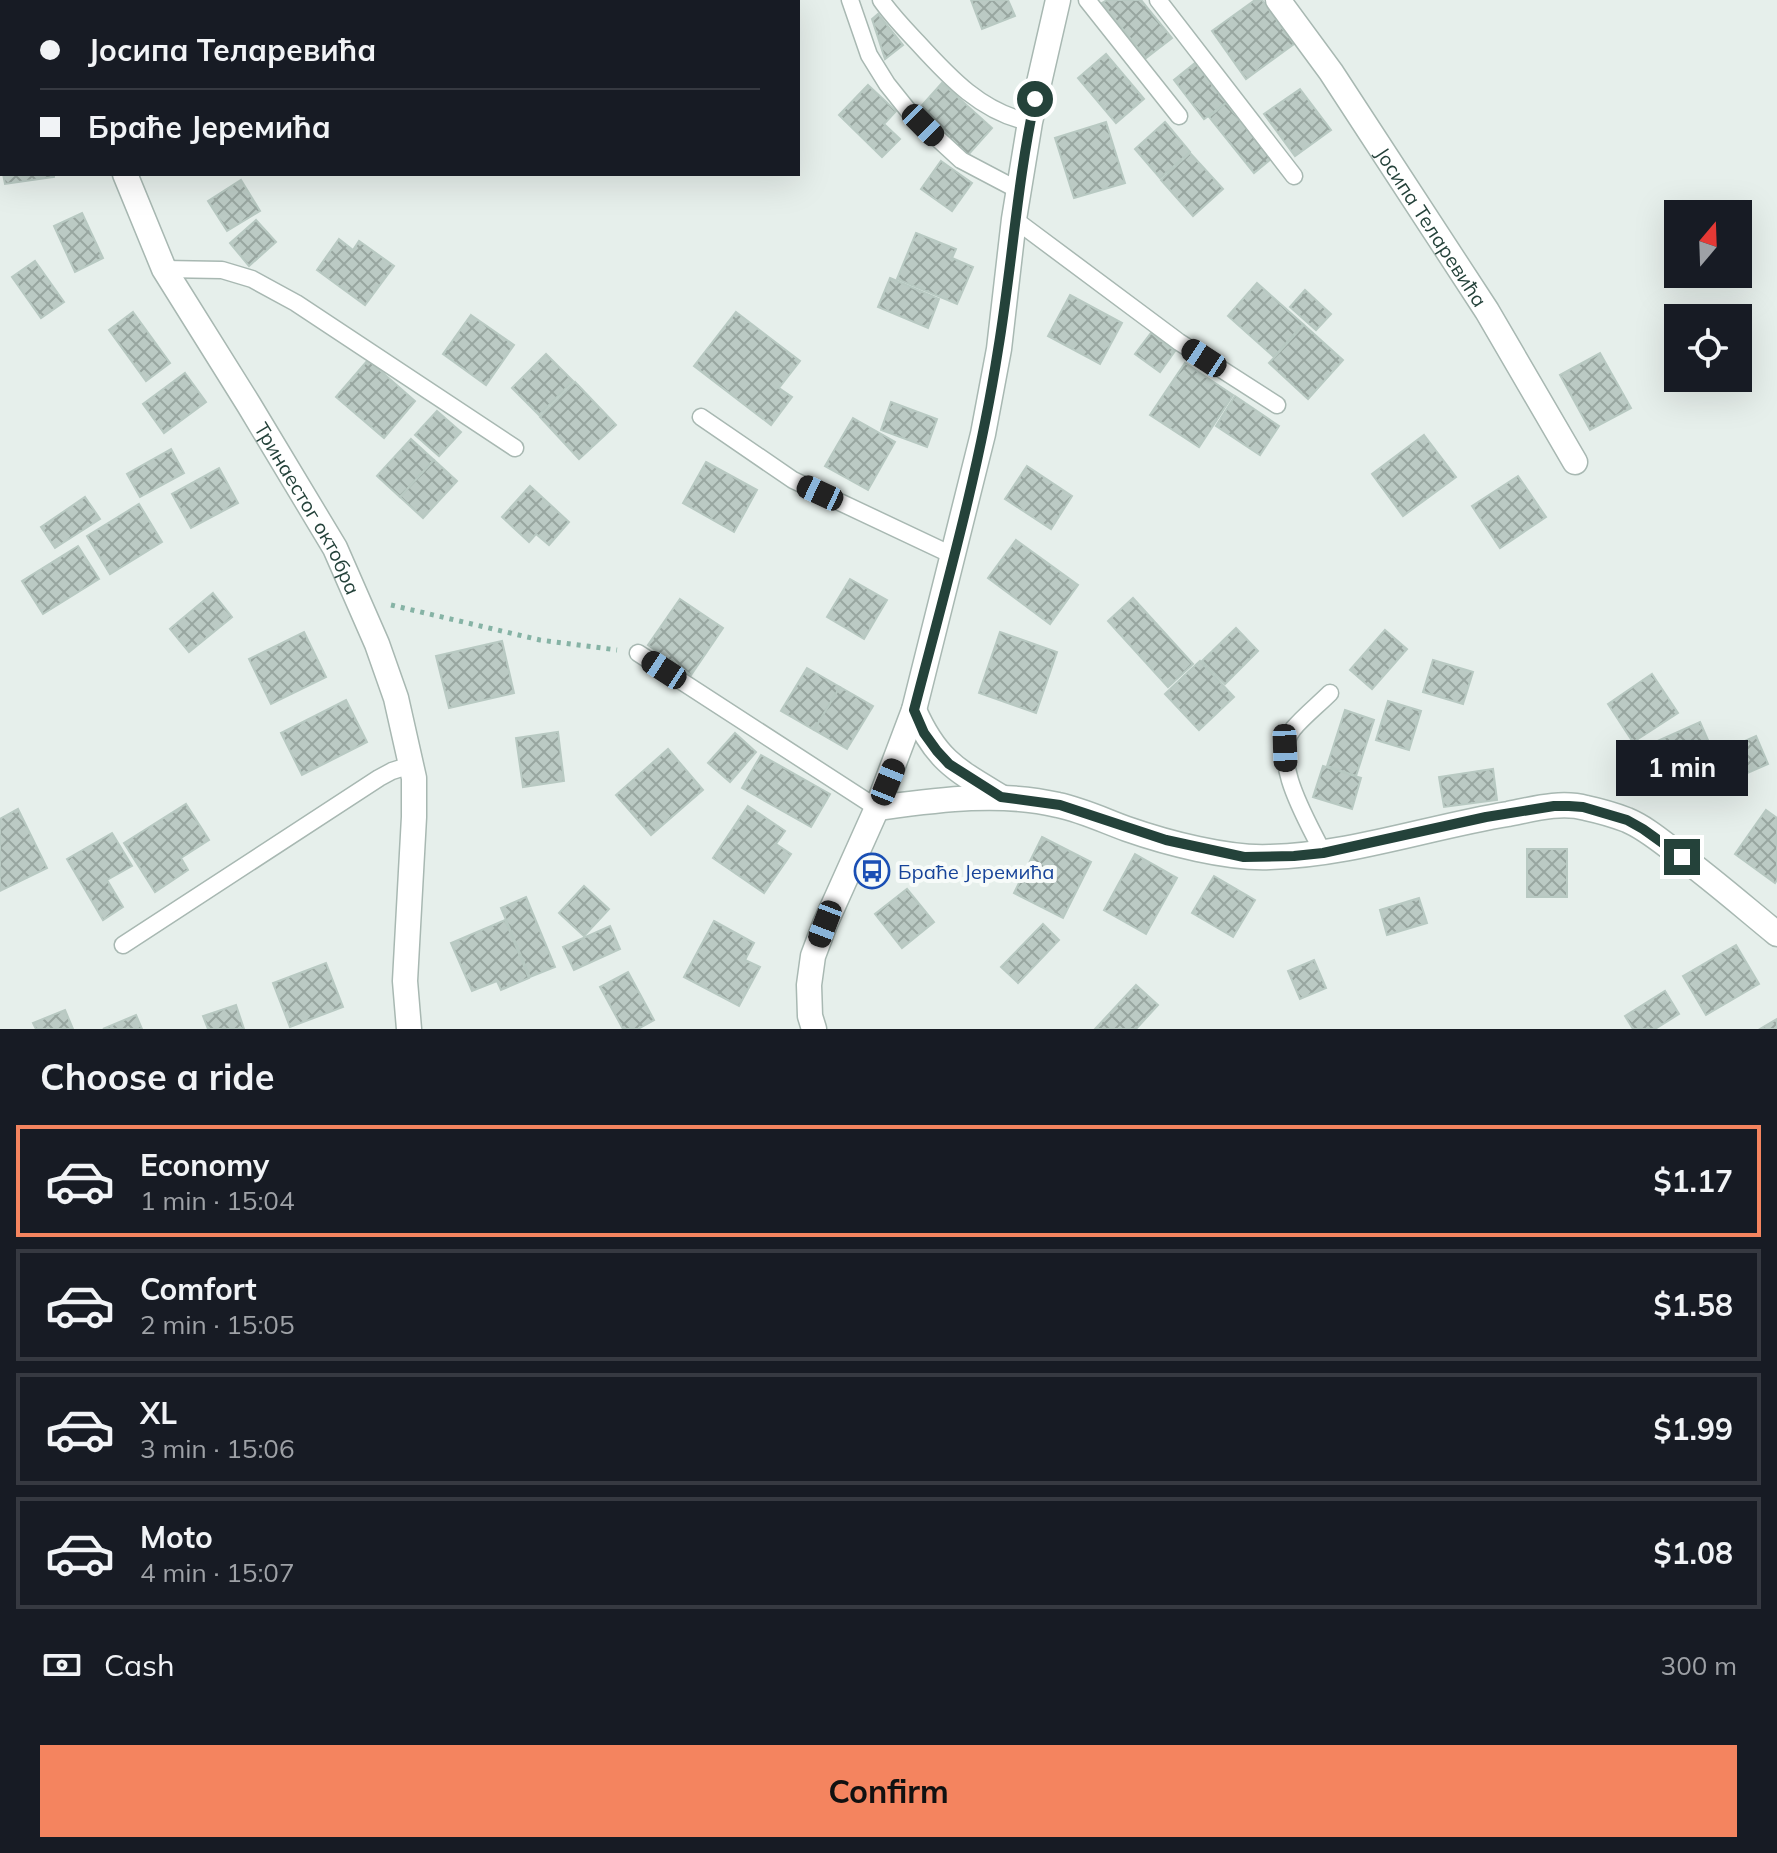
<!DOCTYPE html>
<meta charset="utf-8">
<style>
:root{--surface:#171b24;--page:#20242c;--text:#f1f3f6;--muted:#9ea1a6;--line:#363941;--accent:#f4845f}
body{margin:0;font-family:Mulish,sans-serif;background:var(--page);color:var(--text);height:100vh;display:flex;flex-direction:column;font-size:30px;white-space:nowrap}
*{box-sizing:border-box;margin:0}
p{font-size:26px;color:var(--muted)}
.icon{flex:none;width:44px;height:44px;fill:none;stroke:currentColor;stroke-width:2;stroke-linecap:round;stroke-linejoin:round}
.map{position:relative;height:1029px;overflow:hidden}
.sheet{display:flex;flex-direction:column;background:var(--surface);flex:1}
.sheet>*{flex:none}
.top-card{position:absolute;left:0px;top:0px;width:800px;height:176px;box-shadow:0 8px 32px #0002;display:grid;align-content:center;height:176px;padding:0 40px;background:var(--surface)}
.needle{width:52px;rotate:19deg}
.fabs{position:absolute;left:1664px;top:200px;display:grid;gap:16px}
.fabs a{display:grid;place-items:center;width:88px;height:88px;border-radius:0px;background:var(--surface);box-shadow:0 8px 32px #0002;font-size:40px}
.end{position:absolute;width:36px;height:36px;margin:-18px;border:10px solid #24423a;background:#fff;box-shadow:0 0 0 4px #fff}
.from{border-radius:50%}
.bubble{position:absolute;height:56px;border-radius:0px;background:var(--surface);box-shadow:0 8px 32px #0002;font-size:26px;font-weight:700;line-height:56px;text-align:center}
.car{position:absolute;width:24px;height:48px;margin:-24px -12px;border-radius:10px;box-shadow:0 0 6px 2px #0007;background:linear-gradient(#222 24%,#8ab4d8 0 40%,#222 0 76%,#8ab4d8 0 86%,#222 0)}
.top-card b{display:flex;align-items:center;gap:28px;height:76px;font-size:30px}
.top-card b+b{border-top:2px solid var(--line)}
.top-card i{width:20px;height:20px;background:var(--text)}
ul{padding:0;list-style:none}
li{display:flex;align-items:center;gap:24px;height:112px;margin:0 16px 12px;padding:0 24px;border:4px solid var(--line);border-radius:0px}
li div{flex:1}
li b{display:block;font-size:30px}
li em{font-style:normal;font-weight:700}
li.active{border-color:var(--accent)}
li>.icon{width:72px;height:72px;stroke-width:1.5}
h2{padding:0 40px;font-size:36px;line-height:96px}
.pay{display:flex;align-items:center;gap:20px;height:88px;padding:0 40px;font-size:30px}
.pay p{margin-inline-start:auto}
.cta{display:flex;gap:16px;margin-top:auto;padding:16px 40px}
.cta a{flex:1;height:92px;border-radius:0px;background:var(--accent);color:#111;font-size:32px;font-weight:700;line-height:92px;text-align:center}
.map>svg:first-child{display:block}
.building{fill:url(#building-cross-hatch);stroke:#b8c9c2;stroke-width:2}
.lines{fill:none;stroke-linecap:round;stroke-linejoin:round}
.service-casing{stroke:#a8b8b2;stroke-width:19}
.minor-casing{stroke:#a8b8b2;stroke-width:27}
.tertiary-casing{stroke:#a8b8b2;stroke-width:27}
.path{stroke:#86b3a5;stroke-width:5;stroke-dasharray:4 6;stroke-linecap:butt}
.service{stroke:#fff;stroke-width:16}
.minor{stroke:#fff;stroke-width:24}
.tertiary{stroke:#fff;stroke-width:24}
.route{stroke:#24423a;stroke-width:10}
.labels{text-anchor:middle;dominant-baseline:central;stroke-width:8;stroke-linejoin:round;paint-order:stroke}
.street-label{font-size:20px;fill:#24423a;stroke:#f7fbf9}
.transit-label{font-size:20px;fill:#164399;stroke:#f7fbf9;text-anchor:start}
</style>
<div class="map">
<svg width="1777" height="1029" viewBox="0 0 1777 1029">
<defs>
<pattern id="building-cross-hatch" width="8" height="8" patternUnits="userSpaceOnUse" patternTransform="scale(2)"><rect width="8" height="8" fill="#bbcac4"/><path d="M0 0l8 8M0 8l8-8" fill="none" stroke="#98a6a0"/></pattern>
</defs>
<rect width="100%" height="100%" fill="#e6efeb"/>
<g class="building">
<path d="M184,0h27v2h-34z"/>
<path d="M437,0h50l1,2h-50z"/>
<path d="M971,0h37l7,16 -33,13z"/>
<path d="M1107,0h34l31,38 -26,20 -44,-55z"/>
<path d="M1255,0h7l32,44 -48,35 -34,-48z"/>
<path d="M878,14l25,31 -18,14 -13,-40z"/>
<path d="M0,34h2v48l-2,-11z"/>
<path d="M1106,54l38,45 -28,24 -38,-45z"/>
<path d="M1195,63l31,40 -22,16 -30,-39z"/>
<path d="M942,83l50,45 -25,28 -50,-45z"/>
<path d="M868,85l28,26 -12,13 16,15 -18,18 -43,-42z"/>
<path d="M1300,89l31,41 -36,26 -31,-42z"/>
<path d="M1226,103l45,56 -17,14 -45,-56z"/>
<path d="M1106,122l19,61 -51,15 -19,-60z"/>
<path d="M1165,122l25,30 -30,26 -25,-29z"/>
<path d="M1190,153l33,36 -30,27 -32,-36z"/>
<path d="M941,161l31,22 -20,28 -31,-22z"/>
<path d="M3,174h51v3l-49,7z"/>
<path d="M241,180l19,31 -33,20 -19,-30z"/>
<path d="M82,213l21,45 -28,14 -21,-46z"/>
<path d="M256,220l20,22 -27,24 -19,-23z"/>
<path d="M916,233l40,16 -4,9 21,9 -16,37 -60,-25z"/>
<path d="M339,239l14,11 6,-9 35,25 -29,39 -48,-35z"/>
<path d="M35,261l29,41 -23,16 -29,-41z"/>
<path d="M890,278l49,21 -11,29 -50,-21z"/>
<path d="M1257,283l46,41 -29,33 -46,-41z"/>
<path d="M1305,290l26,24 -15,16 -26,-23z"/>
<path d="M1070,295l52,28 -22,41 -52,-28z"/>
<path d="M133,312l37,51 -24,18 -37,-51z"/>
<path d="M736,312l64,49 -21,27 13,9 -21,28 -77,-59z"/>
<path d="M471,315l43,30 -28,40 -43,-31z"/>
<path d="M1304,325l39,35 -35,39 -39,-36z"/>
<path d="M1151,333l24,18 -15,21 -25,-18z"/>
<path d="M1600,353l31,55 -41,22 -30,-55z"/>
<path d="M546,354l27,27 -34,34 -27,-27z"/>
<path d="M368,360l47,41 -31,37 -48,-41z"/>
<path d="M1185,363l48,32 -34,52 -49,-32z"/>
<path d="M185,373l21,29 -42,31 -21,-29z"/>
<path d="M575,382l41,43 -37,34 -39,-42z"/>
<path d="M1235,396l44,30 -19,29 -44,-29z"/>
<path d="M891,402l46,17 -10,28 -46,-17z"/>
<path d="M437,411l24,21 -22,24 -24,-21z"/>
<path d="M853,418l42,24 -27,48 -43,-24z"/>
<path d="M1424,435l32,42 -53,39 -31,-42z"/>
<path d="M411,439l23,21 -34,37 -23,-21z"/>
<path d="M171,449l13,24 -44,24 -13,-23z"/>
<path d="M434,460l23,21 -34,37 -23,-21z"/>
<path d="M706,462l51,28 -23,42 -51,-29z"/>
<path d="M1027,466l45,30 -21,33 -46,-30z"/>
<path d="M219,468l19,35 -47,25 -19,-34z"/>
<path d="M1518,476l28,41 -46,31 -28,-42z"/>
<path d="M530,486l39,36 -20,23 -13,-11 -7,8 -27,-25z"/>
<path d="M85,497l15,22 -45,29 -14,-21z"/>
<path d="M139,504l23,38 -52,32 -23,-38z"/>
<path d="M1016,540l62,45 -28,39 -62,-46z"/>
<path d="M78,546l21,33 -56,35 -21,-33z"/>
<path d="M850,579l37,21 -23,39 -37,-22z"/>
<path d="M213,593l19,24 -43,35 -19,-23z"/>
<path d="M1133,598l60,66 -25,23 -60,-66z"/>
<path d="M680,599l43,29 -32,47 -43,-30z"/>
<path d="M1236,628l22,23 -33,33 -23,-23z"/>
<path d="M1385,630l22,19 -35,40 -22,-19z"/>
<path d="M304,632l22,45 -55,27 -22,-45z"/>
<path d="M1000,632l57,20 -21,61 -57,-20z"/>
<path d="M502,641l12,52 -65,15 -13,-52z"/>
<path d="M1433,660l40,12 -10,32 -40,-12z"/>
<path d="M1200,661l34,36 -35,33 -34,-36z"/>
<path d="M807,668l33,19 -26,43 -33,-19z"/>
<path d="M1652,674l26,39 -45,29 -25,-38z"/>
<path d="M840,687l33,19 -26,43 -33,-19z"/>
<path d="M346,700l21,42 -65,33 -21,-42z"/>
<path d="M1388,701l33,10 -12,39 -33,-10z"/>
<path d="M1345,710l29,10 -18,56 -29,-10z"/>
<path d="M1700,722l11,25 -55,26 -12,-26z"/>
<path d="M558,732l6,49 -41,6 -7,-49z"/>
<path d="M735,733l21,19 -26,30 -22,-19z"/>
<path d="M1756,736l12,28 -57,25 -12,-28z"/>
<path d="M668,749l35,41 -52,45 -35,-40z"/>
<path d="M761,755l69,39 -19,33 -69,-39z"/>
<path d="M1323,766l38,12 -9,31 -39,-12z"/>
<path d="M1493,769l4,31 -53,7 -5,-30z"/>
<path d="M186,804l23,36 -28,18 7,12 -33,22 -31,-49z"/>
<path d="M748,806l37,25 -9,13 15,10 -27,39 -51,-35z"/>
<path d="M18,809l29,59 -47,23v-72z"/>
<path d="M1766,810l11,8v62l-2,3 -40,-29z"/>
<path d="M112,833l20,33 -25,14 16,27 -20,13 -36,-61z"/>
<path d="M1042,837l49,25 -28,56 -49,-25z"/>
<rect x="1527" y="849" width="40" height="48"/>
<path d="M1135,854l42,24 -31,56 -42,-24z"/>
<path d="M1214,876l41,24 -22,37 -41,-24z"/>
<path d="M584,886l25,23 -25,27 -25,-23z"/>
<path d="M907,889l27,33 -32,26 -27,-34z"/>
<path d="M526,897l29,70 -25,10 -29,-69z"/>
<path d="M1419,898l8,25 -40,12 -7,-25z"/>
<path d="M505,920l24,58 -28,12 -4,-9 -25,10 -21,-48z"/>
<path d="M714,921l40,22 -9,17 15,7 -21,39 -55,-29z"/>
<path d="M1043,924l16,16 -41,43 -17,-16z"/>
<path d="M610,926l10,23 -46,21 -11,-23z"/>
<path d="M1736,945l23,39 -53,31 -23,-39z"/>
<path d="M1314,960l12,28 -26,11 -12,-28z"/>
<path d="M326,963l17,44 -53,20 -17,-44z"/>
<path d="M628,972l26,48 -16,9h-15l-23,-42z"/>
<path d="M1136,985l22,20 -22,24h-41z"/>
<path d="M1665,991l14,23 -24,15h-22l-8,-13z"/>
<path d="M236,1005l8,24h-36l-5,-13z"/>
<path d="M65,1010l8,19h-37l-3,-6z"/>
<path d="M136,1015l6,14h-39z"/>
<path d="M1777,1019v10h-17z"/>
</g>
<g class="lines">
<g class="service-casing">
<g id="service">
<path d="M850,0l19,55 18,29 24,30 50,46 57,30"/>
<path d="M881,0c11,16 24,29 37,43 31,34 64,70 112,79"/>
<path d="M1087,0l92,116"/>
<path d="M1158,0l136,176"/>
<path d="M1014,219l165,123 98,63"/>
<path d="M164,269l58,1 30,9 44,24 219,145"/>
<path d="M701,417l92,63 161,76"/>
<path d="M638,653l239,155"/>
<path d="M1323,853c-14,-30 -54,-93 -30,-124 11,-13 25,-24 37,-36"/>
<path d="M123,945l256,-167 13,-7 19,-6"/>
</g>
</g>
<g class="minor-casing">
<g id="minor">
<path d="M44,0l1,2"/>
<path d="M411,0l1,2"/>
<path id="s1" d="M1278,0l53,72 156,239 88,151"/>
<path d="M914,710c22,50 42,60 87,87"/>
<path d="M877,808c60,-8 122,-17 181,-3 24,5 47,16 69,24 40,14 101,30 143,28 80,-2 159,-30 238,-43 25,-5 53,-13 78,-6 14,3 28,7 41,12 19,8 35,22 51,34 34,25 66,53 99,80"/>
<path d="M814,1029l-4,-13 -1,-31 4,-29 12,-32 52,-116 37,-98 69,-276 16,-85 15,-130 16,-97 28,-122"/>
</g>
</g>
<g class="tertiary-casing">
<g id="tertiary">
<path d="M80,0l1,2"/>
<path id="s2" d="M125,174l39,95 85,136 86,143 42,96 19,54 18,80v39l-9,164 4,48"/>
</g>
</g>
<path class="path" d="M391,605l149,35 77,10"/>
<use href="#service" class="service"/>
<use href="#minor" class="minor"/>
<use href="#tertiary" class="tertiary"/>
</g>
<g class="lines">
<path class="route" d="M1035,99c-18,83 -23,168 -37,251 -19,122 -53,241 -84,360l10,23 13,18 12,13 52,33 59,8 106,35 78,17 50,-1 29,-3 163,-36 68,-11h15l14,1 44,13 16,9 39,28"/>
</g>
<defs>
<g id="bus-ring" transform="scale(1.8)"><circle r="9.5" fill="#f7fbf9" stroke="#1a4fb4" stroke-width="1.5"/><path d="M-5-6H5V4H4V6H2V4H-2V6H-4V4H-5ZM-3.5-4V0h7V-4ZM-3.5 1.2v1.5H-2V1.2ZM2 1.2v1.5H3.5V1.2Z" fill="#1a4fb4"/></g>
</defs>
<g fill-rule="evenodd">
<use href="#bus-ring" x="872" y="871"/>
</g>
<g class="labels">
<g class="street-label">
<text stroke="none"><textPath href="#s1" startOffset="274">Јосипа Теларевића</textPath></text>
<text stroke="none"><textPath href="#s2" startOffset="382">Тринаестог октобра</textPath></text>
</g>
<g class="transit-label">
<text x="898" y="871">Браће Јеремића</text>
</g>
</g>
</svg>
<div class="fabs">
<a><svg class="needle" viewBox="-14 -14 28 28"><path d="M0-13l5 13h-10z" fill="#e53935"/><path d="M0 13l5-13h-10z" fill="#9ea1a6"/></svg></a>
<a><svg class="icon" aria-label="locate" viewBox="0 0 24 24"><circle cx="12" cy="12" r="6"/><path d="M12 2v4M12 18v4M2 12h4M18 12h4"/></svg></a>
</div>
<i class="end from" style="left:1035px;top:99px"></i>
<i class="end" style="left:1682px;top:857px"></i>
<div class="bubble" style="left:1616px;top:740px;width:132px">1 min</div>
<i class="car" style="left:923px;top:125px;rotate:135deg"></i>
<i class="car" style="left:1204px;top:358px;rotate:303deg"></i>
<i class="car" style="left:820px;top:493px;rotate:295deg"></i>
<i class="car" style="left:664px;top:670px;rotate:303deg"></i>
<i class="car" style="left:1285px;top:748px;rotate:178deg"></i>
<i class="car" style="left:888px;top:782px;rotate:22deg"></i>
<i class="car" style="left:825px;top:924px;rotate:201deg"></i>
<div class="top-card">
<b><i class="from"></i>Јосипа Теларевића</b>
<b><i></i>Браће Јеремића</b>
</div>
</div>
<section class="sheet">
<h2>Choose a ride</h2>
<ul>
<li class="active"><svg class="icon" aria-label="car" viewBox="0 0 24 24"><path d="M5 17H2v-5l4-1 3-4h7l3 4 3 1v5h-3M9 17h6M6 11h13"/><circle cx="7" cy="17" r="2"/><circle cx="17" cy="17" r="2"/></svg><div><b>Economy</b><p>1 min · 15:04</p></div><em>$1.17</em></li>
<li><svg class="icon" aria-label="car" viewBox="0 0 24 24"><path d="M5 17H2v-5l4-1 3-4h7l3 4 3 1v5h-3M9 17h6M6 11h13"/><circle cx="7" cy="17" r="2"/><circle cx="17" cy="17" r="2"/></svg><div><b>Comfort</b><p>2 min · 15:05</p></div><em>$1.58</em></li>
<li><svg class="icon" aria-label="car" viewBox="0 0 24 24"><path d="M5 17H2v-5l4-1 3-4h7l3 4 3 1v5h-3M9 17h6M6 11h13"/><circle cx="7" cy="17" r="2"/><circle cx="17" cy="17" r="2"/></svg><div><b>XL</b><p>3 min · 15:06</p></div><em>$1.99</em></li>
<li><svg class="icon" aria-label="car" viewBox="0 0 24 24"><path d="M5 17H2v-5l4-1 3-4h7l3 4 3 1v5h-3M9 17h6M6 11h13"/><circle cx="7" cy="17" r="2"/><circle cx="17" cy="17" r="2"/></svg><div><b>Moto</b><p>4 min · 15:07</p></div><em>$1.08</em></li>
</ul>
<div class="pay"><svg class="icon" aria-label="cash" viewBox="0 0 24 24"><path d="M3 7h18v10H3z"/><circle cx="12" cy="12" r="2"/></svg>Cash<p>300 m</p></div>
<div class="cta"><a>Confirm</a></div>
</section>
